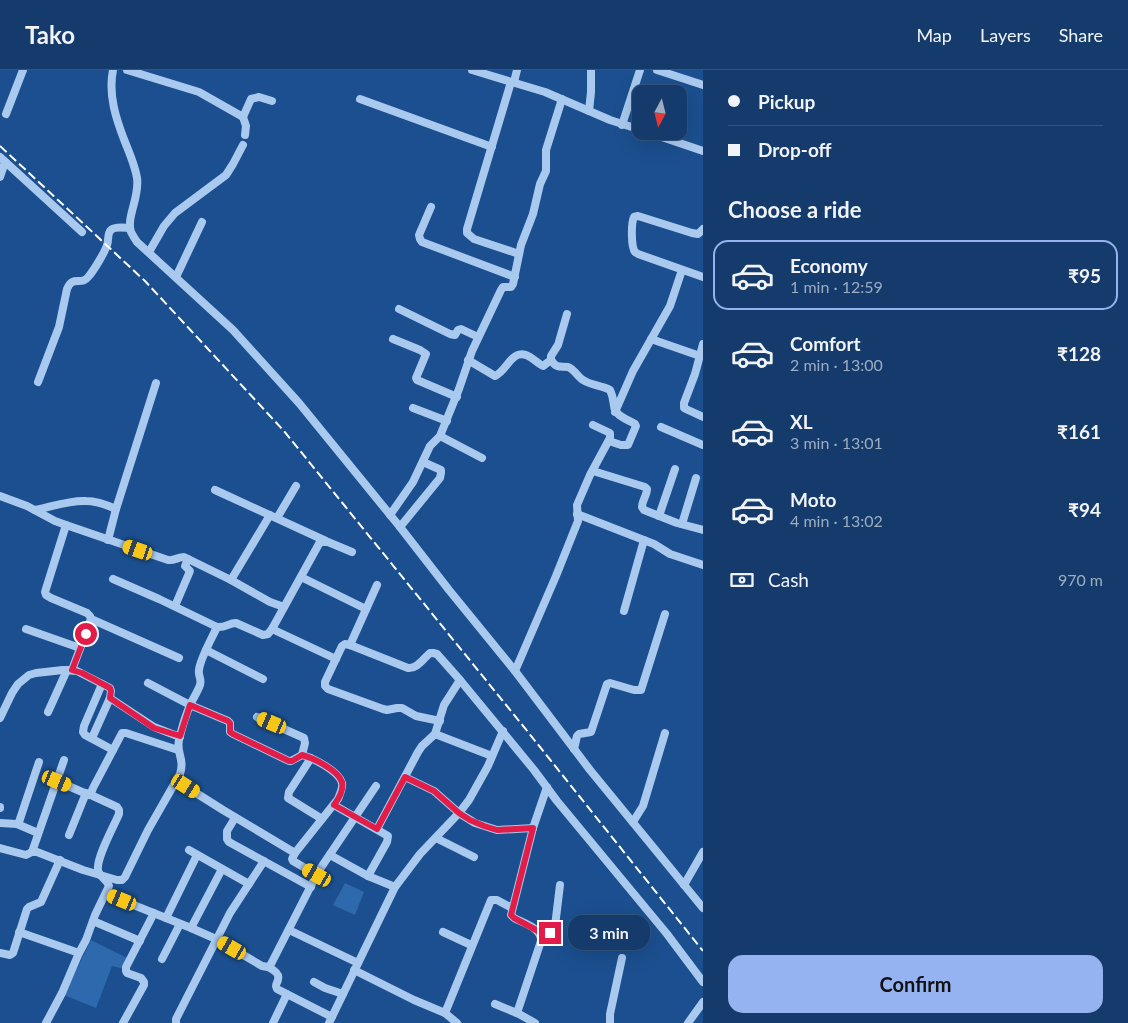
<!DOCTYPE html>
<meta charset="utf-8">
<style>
:root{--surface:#143b6b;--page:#214673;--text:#f1f3f6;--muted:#9dadc1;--line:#33557e;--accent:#95b2f1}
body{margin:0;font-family:Lato,sans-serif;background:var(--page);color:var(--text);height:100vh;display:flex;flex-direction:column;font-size:19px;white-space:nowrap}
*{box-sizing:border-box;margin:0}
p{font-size:16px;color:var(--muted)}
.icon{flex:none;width:28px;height:28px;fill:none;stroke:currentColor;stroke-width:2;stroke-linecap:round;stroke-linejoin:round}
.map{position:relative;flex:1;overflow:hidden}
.drawer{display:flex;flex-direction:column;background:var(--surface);width:425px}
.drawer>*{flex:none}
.banner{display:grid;align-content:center;height:110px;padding:0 25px;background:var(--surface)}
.needle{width:32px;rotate:187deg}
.tools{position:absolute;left:632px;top:15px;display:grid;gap:10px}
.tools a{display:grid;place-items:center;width:55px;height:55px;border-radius:10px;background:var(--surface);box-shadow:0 5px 20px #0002,0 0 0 1px var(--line);font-size:25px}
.end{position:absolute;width:22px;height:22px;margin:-11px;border:6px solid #e11d48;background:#fff;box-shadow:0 0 0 2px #fff}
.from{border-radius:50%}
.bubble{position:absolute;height:35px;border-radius:15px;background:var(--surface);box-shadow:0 5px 20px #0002,0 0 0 1px var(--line);font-size:16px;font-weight:700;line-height:35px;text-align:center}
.car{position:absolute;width:15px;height:30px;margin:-15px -8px;border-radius:6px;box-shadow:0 0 4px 1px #0007;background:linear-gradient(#f5c518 24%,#345 0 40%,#f5c518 0 76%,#345 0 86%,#f5c518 0)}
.banner b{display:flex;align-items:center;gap:18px;height:48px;font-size:19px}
.banner b+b{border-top:1px solid var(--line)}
.banner i{width:12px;height:12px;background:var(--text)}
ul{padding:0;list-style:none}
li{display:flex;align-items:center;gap:15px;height:70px;margin:0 10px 8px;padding:0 15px;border:2px solid transparent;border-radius:15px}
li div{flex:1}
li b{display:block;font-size:19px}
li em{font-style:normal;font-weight:700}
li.active{border-color:var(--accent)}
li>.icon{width:45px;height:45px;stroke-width:1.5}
h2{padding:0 25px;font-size:22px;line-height:60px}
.pay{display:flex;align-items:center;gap:12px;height:55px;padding:0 25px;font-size:19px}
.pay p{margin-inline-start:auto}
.action{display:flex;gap:10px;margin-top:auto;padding:10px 25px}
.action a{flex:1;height:58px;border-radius:15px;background:var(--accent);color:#111;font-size:20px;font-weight:700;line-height:58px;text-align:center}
header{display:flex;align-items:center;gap:30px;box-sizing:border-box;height:70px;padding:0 25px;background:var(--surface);border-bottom:1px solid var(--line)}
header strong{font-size:24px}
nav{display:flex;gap:28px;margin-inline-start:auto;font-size:18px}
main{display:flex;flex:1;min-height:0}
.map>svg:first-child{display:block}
.green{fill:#2e69ad}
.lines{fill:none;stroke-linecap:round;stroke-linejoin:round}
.minor{stroke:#a9c9ee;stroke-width:8}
.rail{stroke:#fff;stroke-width:2;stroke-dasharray:9 4;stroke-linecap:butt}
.route{stroke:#e11d48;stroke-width:6}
</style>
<header>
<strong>Tako</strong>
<nav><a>Map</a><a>Layers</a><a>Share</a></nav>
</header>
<main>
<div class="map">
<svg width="703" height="953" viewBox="0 0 703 953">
<rect width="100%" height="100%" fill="#1b4f8f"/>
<g class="green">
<path d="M345,813l19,9 -9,23 -22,-10z"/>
<path d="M91,870l42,21 -4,9 -17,-4 -16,42 -32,-13z"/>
</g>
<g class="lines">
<g class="minor">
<path d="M113,0c-5,25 3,49 12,72 5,12 10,24 12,36 3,19 -11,39 -6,54 2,4 4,7 6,10l96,88 66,73 101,124 49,63 66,81 75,99 113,138"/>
<path d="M127,0l72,22 44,25"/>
<path d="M472,0l73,22 65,28 31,10"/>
<path d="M657,0l46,15"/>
<path d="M511,12l-44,147v4l7,6 45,15"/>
<path d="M514,12l3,-12"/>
<path d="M360,29l132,48"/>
<path d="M589,41l2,-19v-22"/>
<path d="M6,44l17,-44"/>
<path d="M622,55l18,-55"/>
<path d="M644,61l59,20"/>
<path d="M245,65l1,-9 -3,-9 8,-18 8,-2 13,4"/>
<path d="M0,87l82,75"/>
<path d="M0,107l5,-15"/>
<path d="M431,137l-12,28 1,4 2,3 93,35"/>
<path d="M703,159l-5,5 -6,-1 -54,-17 -4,1c-3,6 -3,30 1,35 1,1 2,1 3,2l65,23"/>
<path d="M149,182l15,-26 11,-13 51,-38 7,-11 10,-19"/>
<path d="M176,207l26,-55"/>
<path d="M399,239l51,25 5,1 3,-5 3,-1 17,8"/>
<path d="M567,244l-9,31 -7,11v4c6,9 9,6 17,7 6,2 10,10 15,13 9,6 19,5 27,10 3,6 3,10 4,16 1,10 13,13 21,18l1,2 -8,19h-7l-12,-4"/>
<path d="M393,269l27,11 6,4 -10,24 1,2 40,17"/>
<path d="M651,269l49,17"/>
<path d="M703,274l-8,30 -11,29v5l4,2 15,7"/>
<path d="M468,290l27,16c12,-5 16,-26 31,-21 6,2 11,8 17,11l8,-6"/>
<path d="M38,312l21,-55 8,-38c6,-15 14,-2 22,-13 5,-6 16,-24 18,-31 2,-4 0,-12 4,-15 4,-4 14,-2 19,-2"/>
<path d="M413,338l34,13"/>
<path d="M615,342l18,-41 37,-65 12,-36"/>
<path d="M661,357l42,18"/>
<path d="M440,366l42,22"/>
<path d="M593,401l52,16 2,2c0,6 -5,12 -5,18l2,3 33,13 26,7"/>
<path d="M215,420l111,51"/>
<path d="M0,426l27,10 28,15 11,4 102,35c6,1 10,-3 16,-3l47,23 39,22 14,5"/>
<path d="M35,440c16,-3 34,-10 51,-9 11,0 21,4 30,8"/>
<path d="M577,444l77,30 16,10 33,11"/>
<path d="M390,445l23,-33 17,-36 10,-10 19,-47 13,-38 29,-61 2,-3h8l2,-3 8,-39 12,-31 7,-30 6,-13v-21l16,-51"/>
<path d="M659,446l16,-47"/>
<path d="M277,448l19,-32"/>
<path d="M682,454l14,-46"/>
<path d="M66,455l-21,67 1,3 5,3 36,15 3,3 1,3 -19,51"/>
<path d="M400,457l40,-49 1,-5v-3l-18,-8"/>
<path d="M108,470l8,-31 40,-126"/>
<path d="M301,507l65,32"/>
<path d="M113,509l46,20 58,28c9,1 11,-4 19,-4l27,12 5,-1 4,-5 48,-87h8l24,10"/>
<path d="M231,510l39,-65"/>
<path d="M175,536l15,-35 -5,-5 3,-7"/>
<path d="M624,541l20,-71"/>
<path d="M91,549l88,39"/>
<path d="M26,559l54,19"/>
<path d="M272,559l64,30"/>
<path d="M350,575l27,-60"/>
<path d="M206,580l57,29"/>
<path d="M515,601l41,-95 22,-55 -1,-16 13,-30 20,-37v-5l-17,-8"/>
<path d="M148,613l42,22 38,16 2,2v9l3,2 56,27h2l11,-6c11,3 37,16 40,28 1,5 -2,11 -4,16l-43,54 -72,-43 -46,-29"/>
<path d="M102,614l-18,42 -1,6 2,3 28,15"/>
<path d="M110,628l44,29 26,10"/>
<path d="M48,642l19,-42"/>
<path d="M257,647l47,21 1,5 -3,12"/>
<path d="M0,648l12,-25 6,-9 11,-9 7,-2 27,-3 14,1 33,17 1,3 -1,7 -18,40"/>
<path d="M440,651l-24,-5 -14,-8h-5l-10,2 -4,-1 -55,-20 -3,-3v-4l17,-36 3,-2 5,1 58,23c9,1 15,-9 22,-15h3l4,1 23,26 74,90 23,31 110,133 36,48"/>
<path d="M435,664l57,22"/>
<path d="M574,679l3,-13 2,-2 12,-2 16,-48 3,-1 24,7h7l24,-76"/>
<path d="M311,688l-22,34 -1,6 34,21"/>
<path d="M405,707l29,14 25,22 16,10 22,7 36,-2"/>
<path d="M57,711l32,14"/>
<path d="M334,735l54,31 -1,6 -19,34"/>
<path d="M0,737v1"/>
<path d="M235,748l-8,13v8l2,3 82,45"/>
<path d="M633,752l10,-16 22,-73"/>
<path d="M0,753l17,1 2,-2 20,-60"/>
<path d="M17,754l21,9"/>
<path d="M377,759l41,-77 4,-6 13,-12 9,-29 16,-25"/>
<path d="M69,765l17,-42"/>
<path d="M436,768l38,19"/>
<path d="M0,778l26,7 6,-3h5l46,18 34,10h5l3,-3 23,-47 32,-56c5,-16 -4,-20 -1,-34 3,-13 7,-26 12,-37 3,-6 7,-12 9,-18 2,-6 -2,-9 -1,-15 1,-11 13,-32 18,-43"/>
<path d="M189,780l60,34"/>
<path d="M32,782l32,-92"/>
<path d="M295,783l-3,6 1,2 24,14"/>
<path d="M330,785l38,21 27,11"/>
<path d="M684,815l19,-33"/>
<path d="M106,824l85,34 25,11 46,27 6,1 3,-3 47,-92 58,-86"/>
<path d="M166,848l31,-63"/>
<path d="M93,851l47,20"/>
<path d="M191,858l31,-59"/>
<path d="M289,860l69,33"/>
<path d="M19,862l60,21"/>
<path d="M443,862l28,13"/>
<path d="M541,866l9,-3 5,-7 5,-41"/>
<path d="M0,883l10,2 3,-2 14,-44 2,-2 12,-5 19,-42"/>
<path d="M162,889l18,-35"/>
<path d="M268,897c4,2 12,6 10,12 0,3 -2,4 -2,7l1,3 55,28"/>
<path d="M354,900l60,30 31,13 12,10"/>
<path d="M314,912l11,6 18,6"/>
<path d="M495,934l24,10 16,9"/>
<path d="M445,943l46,-113h6l15,8"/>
<path d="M517,943l24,-72c1,-13 -18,-18 -27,-23l-3,-3 22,-87 14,-41"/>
<path d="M46,953l16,-30 17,-40 7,-13 9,-25 14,-29c-2,-7 -10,-9 -11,-16 -2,-12 16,-44 21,-56v-4l-2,-3 -24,-11 -2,-3 2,-5 29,-55h4l52,17"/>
<path d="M123,953l21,-38v-3l-3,-4 -14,-5 -1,-2v-4l28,-54"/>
<path d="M176,953v-4l54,-106 34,-52"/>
<path d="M273,953l14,-29"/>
<path d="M329,953l66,-136 25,-33 39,-41 10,-13 19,-34 15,-35"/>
<path d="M610,953v-9l12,-56"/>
<path d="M688,953l15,-21"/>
</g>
<path class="rail" d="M0,76l145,135 139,150 244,301 175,219"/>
</g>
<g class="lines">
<path class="route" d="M86,564l-14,36 10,3 28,15 1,3 -1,7 44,30 26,8 10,-31 38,16 2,2v9l3,2 56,27h3l10,-6c11,3 36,15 40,27 2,9 -4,17 -8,23l43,24 28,-52 29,14 25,22 11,7 14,6 13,4 36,-2 -22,87 3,3 24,13 3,5 9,-3"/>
</g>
</svg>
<div class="tools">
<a><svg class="needle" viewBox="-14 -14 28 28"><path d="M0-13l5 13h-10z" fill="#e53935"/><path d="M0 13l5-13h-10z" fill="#9dadc1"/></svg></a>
</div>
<i class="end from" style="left:86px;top:564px"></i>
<i class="end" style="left:550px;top:863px"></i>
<div class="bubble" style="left:568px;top:845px;width:82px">3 min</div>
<i class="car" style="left:138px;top:480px;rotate:289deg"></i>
<i class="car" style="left:272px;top:653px;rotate:293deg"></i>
<i class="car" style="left:57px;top:711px;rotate:112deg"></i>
<i class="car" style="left:186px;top:716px;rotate:122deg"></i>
<i class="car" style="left:317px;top:805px;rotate:300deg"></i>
<i class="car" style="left:122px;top:830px;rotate:292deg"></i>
<i class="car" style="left:232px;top:878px;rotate:300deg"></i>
</div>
<section class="drawer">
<div class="banner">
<b><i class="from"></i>Pickup</b>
<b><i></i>Drop-off</b>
</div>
<h2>Choose a ride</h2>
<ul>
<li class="active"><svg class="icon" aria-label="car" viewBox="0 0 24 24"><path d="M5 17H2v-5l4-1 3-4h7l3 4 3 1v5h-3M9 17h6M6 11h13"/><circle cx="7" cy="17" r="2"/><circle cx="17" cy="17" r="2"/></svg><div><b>Economy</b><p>1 min · 12:59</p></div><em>₹95</em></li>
<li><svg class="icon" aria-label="car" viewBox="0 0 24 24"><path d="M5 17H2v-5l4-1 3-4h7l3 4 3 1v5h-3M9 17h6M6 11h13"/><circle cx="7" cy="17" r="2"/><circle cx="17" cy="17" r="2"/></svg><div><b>Comfort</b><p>2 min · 13:00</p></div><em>₹128</em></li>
<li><svg class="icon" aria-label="car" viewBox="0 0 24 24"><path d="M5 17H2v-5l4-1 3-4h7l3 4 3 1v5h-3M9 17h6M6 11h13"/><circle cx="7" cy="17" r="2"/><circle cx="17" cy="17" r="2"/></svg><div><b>XL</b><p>3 min · 13:01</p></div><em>₹161</em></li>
<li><svg class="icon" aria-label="car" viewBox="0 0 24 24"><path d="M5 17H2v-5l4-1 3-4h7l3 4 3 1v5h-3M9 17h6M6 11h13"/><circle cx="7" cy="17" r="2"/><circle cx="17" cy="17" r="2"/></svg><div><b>Moto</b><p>4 min · 13:02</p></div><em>₹94</em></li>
</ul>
<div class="pay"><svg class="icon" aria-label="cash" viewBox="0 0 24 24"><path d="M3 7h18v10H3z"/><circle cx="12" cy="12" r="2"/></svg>Cash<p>970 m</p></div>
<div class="action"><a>Confirm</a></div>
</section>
</main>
